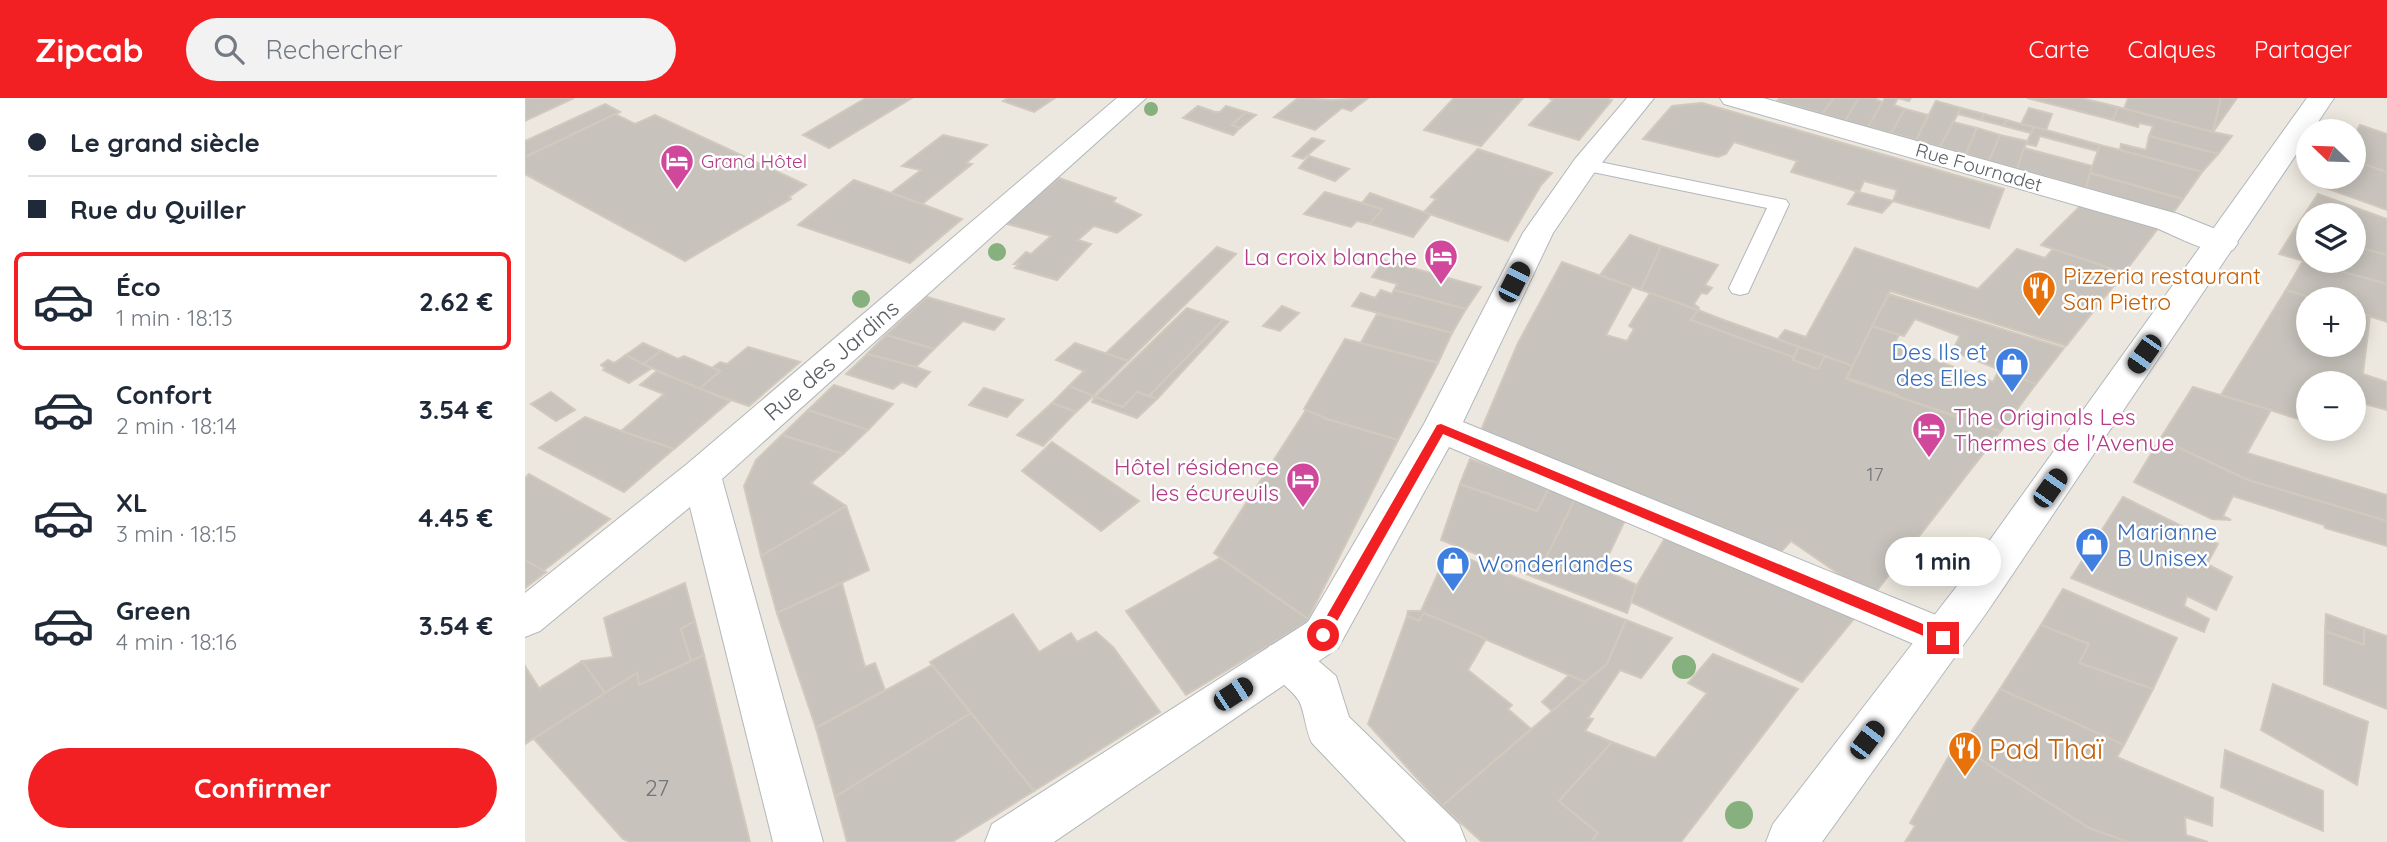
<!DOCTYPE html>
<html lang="fr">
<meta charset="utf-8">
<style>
:root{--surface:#fff;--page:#f2f2f3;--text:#1f2937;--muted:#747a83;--line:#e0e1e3;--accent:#f22023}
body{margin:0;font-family:Quicksand,sans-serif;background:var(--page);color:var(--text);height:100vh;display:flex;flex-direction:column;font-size:26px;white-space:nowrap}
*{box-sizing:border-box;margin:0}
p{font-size:23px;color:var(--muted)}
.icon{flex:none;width:38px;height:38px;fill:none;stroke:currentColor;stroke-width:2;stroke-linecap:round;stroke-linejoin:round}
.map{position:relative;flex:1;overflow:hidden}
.panel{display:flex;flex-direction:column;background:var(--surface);width:525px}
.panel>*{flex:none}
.guide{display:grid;align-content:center;height:154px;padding:0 28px;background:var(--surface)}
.needle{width:46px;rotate:293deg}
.controls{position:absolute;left:1771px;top:21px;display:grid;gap:14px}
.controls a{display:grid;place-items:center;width:70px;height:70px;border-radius:50%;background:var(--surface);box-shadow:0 4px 18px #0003;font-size:35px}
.end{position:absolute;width:32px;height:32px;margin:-16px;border:9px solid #f22023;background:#fff;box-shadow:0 0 0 4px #fff}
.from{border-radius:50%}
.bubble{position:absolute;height:49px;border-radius:24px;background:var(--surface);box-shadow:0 4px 18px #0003;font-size:23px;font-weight:700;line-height:49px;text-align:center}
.car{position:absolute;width:21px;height:42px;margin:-21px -10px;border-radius:9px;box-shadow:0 0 5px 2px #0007;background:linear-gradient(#222 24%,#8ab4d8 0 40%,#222 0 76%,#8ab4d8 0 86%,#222 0)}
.guide b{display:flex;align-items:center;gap:24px;height:66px;font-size:26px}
.guide b+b{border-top:2px solid var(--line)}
.guide i{width:18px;height:18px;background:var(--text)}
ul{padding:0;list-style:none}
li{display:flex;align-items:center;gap:21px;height:98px;margin:0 14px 10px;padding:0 14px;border:4px solid transparent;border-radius:10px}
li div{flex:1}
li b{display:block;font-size:26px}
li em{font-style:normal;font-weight:700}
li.on{border-color:var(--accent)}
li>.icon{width:63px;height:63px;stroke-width:1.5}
.action{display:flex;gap:14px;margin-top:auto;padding:14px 28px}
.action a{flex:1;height:80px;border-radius:42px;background:var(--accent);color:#fff;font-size:28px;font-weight:700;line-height:80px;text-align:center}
header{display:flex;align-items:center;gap:42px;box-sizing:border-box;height:98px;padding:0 35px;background:var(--accent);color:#fff}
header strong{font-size:33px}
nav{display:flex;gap:38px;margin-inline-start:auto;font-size:24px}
.search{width:490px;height:63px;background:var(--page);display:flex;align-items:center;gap:18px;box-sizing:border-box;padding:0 24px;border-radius:38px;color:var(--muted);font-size:26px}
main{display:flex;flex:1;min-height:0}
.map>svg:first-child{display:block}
.building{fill:#c7c3bc;stroke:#d1c9bd;stroke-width:2}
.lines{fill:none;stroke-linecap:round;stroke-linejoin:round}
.service-casing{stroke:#b2b7bb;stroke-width:2}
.pedestrian-casing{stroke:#b2b7bb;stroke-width:2}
.minor-casing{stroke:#b2b7bb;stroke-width:2}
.secondary-casing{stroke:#b3b8bd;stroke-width:2}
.service{fill:#fff;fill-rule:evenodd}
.pedestrian{fill:#fff;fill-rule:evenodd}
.minor{fill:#fff;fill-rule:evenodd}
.secondary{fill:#fff;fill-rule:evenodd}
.tree{fill:#86b07e}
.route{fill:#f22023}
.labels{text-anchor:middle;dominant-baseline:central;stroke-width:5;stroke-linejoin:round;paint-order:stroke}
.far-hotel-label{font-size:19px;fill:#b23c85;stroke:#fff;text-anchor:start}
.far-street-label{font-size:19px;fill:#585d62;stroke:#fff}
.number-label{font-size:19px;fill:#747678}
.hotel-label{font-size:23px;fill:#b23c85;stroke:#fff;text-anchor:end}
.food-label{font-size:23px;fill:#c56008;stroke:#fff;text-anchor:start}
.shop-label{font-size:23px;fill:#366cbe;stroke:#fff;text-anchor:start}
.street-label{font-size:23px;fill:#585d62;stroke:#fff}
.near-number-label{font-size:23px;fill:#747678}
.near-food-label{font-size:28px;fill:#c56008;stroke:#fff;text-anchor:start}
</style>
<header>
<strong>Zipcab</strong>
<div class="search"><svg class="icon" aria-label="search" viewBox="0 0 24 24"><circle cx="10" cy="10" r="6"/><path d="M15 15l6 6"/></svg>Rechercher</div>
<nav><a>Carte</a><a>Calques</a><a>Partager</a></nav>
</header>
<main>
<section class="panel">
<div class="guide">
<b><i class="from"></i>Le grand siècle</b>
<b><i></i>Rue du Quiller</b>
</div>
<ul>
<li class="on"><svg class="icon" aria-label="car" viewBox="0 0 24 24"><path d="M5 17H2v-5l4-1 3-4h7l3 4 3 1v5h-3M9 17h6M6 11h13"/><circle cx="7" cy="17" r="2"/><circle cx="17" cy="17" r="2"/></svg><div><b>Éco</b><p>1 min · 18:13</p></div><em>2.62 €</em></li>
<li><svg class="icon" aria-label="car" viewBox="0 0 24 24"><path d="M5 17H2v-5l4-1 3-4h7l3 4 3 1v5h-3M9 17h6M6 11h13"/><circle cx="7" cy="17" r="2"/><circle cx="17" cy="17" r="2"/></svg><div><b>Confort</b><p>2 min · 18:14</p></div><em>3.54 €</em></li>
<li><svg class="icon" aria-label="car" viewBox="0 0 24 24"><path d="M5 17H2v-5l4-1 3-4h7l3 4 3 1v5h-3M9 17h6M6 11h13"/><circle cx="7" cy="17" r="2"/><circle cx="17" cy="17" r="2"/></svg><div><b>XL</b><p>3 min · 18:15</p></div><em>4.45 €</em></li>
<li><svg class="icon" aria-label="car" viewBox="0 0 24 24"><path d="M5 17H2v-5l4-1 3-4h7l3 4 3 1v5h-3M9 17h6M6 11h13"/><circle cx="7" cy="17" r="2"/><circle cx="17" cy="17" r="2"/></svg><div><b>Green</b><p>4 min · 18:16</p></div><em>3.54 €</em></li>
</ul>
<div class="action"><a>Confirmer</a></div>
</section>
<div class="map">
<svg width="1862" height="744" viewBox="0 0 1862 744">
<rect width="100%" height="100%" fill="#ede8df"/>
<g class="building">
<path d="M0,0h49l-49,23z"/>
<path d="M341,0h46l-83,50 -26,-13z"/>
<path d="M483,0h47l-21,14 -31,-11z"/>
<path d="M773,0l34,2 36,-2 -17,13 -9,-3 -27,22 -41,-13z"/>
<path d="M929,0h69l-42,48 -57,-16z"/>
<path d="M1024,0h56l7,2 -33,40 -50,-15 24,-25z"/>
<path d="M1255,0h54l-12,16 -45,-13z"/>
<path d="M1309,0h25l-14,23 -23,-7z"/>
<path d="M1334,0h15l8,4 -14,25 -23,-6z"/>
<path d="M1360,0h26l-2,3 -11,-3 -4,7 11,4 -14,24 -23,-6z"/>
<path d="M1502,0h54l37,9 -5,13z"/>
<path d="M1603,0h93l-8,34 -89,-23z"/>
<path d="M1696,0h16l-24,34z"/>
<path d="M1411,3l25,7 -21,39 -24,-7z"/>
<path d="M1177,5l302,86 -15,39 -96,-27 4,-11 -33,-9 -5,11 -68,-20 6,-11 -63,-19 -8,12 -8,3 -75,-18 29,-33z"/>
<path d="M80,6l15,8 -95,45v-16z"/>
<path d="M673,8l17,6h5l6,-6 20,6 -14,13 8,3 -7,7 -50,-17z"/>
<path d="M1593,9l95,25 19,4 -14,18 -69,-18 4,-10 -14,-3 -1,4 -25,-7z"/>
<path d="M1436,10l23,6 -3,6 -23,-6z"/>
<path d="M1504,10l23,6 -6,16 -25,-6z"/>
<path d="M1380,11l23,6 -12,25 -25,-7z"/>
<path d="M721,14l10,3 -16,13 -8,-3z"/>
<path d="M90,16l20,10 20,-9 151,70 -17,12 2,2 -106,62 -160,-87v-17z"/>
<path d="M1459,16l23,6 -3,6 -23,-6z"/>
<path d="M1482,22l14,4 13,3 -3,6 -27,-7z"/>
<path d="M1428,24l24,6 -11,26 -26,-7z"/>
<path d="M1835,27l27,9v38l-33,-11v-26z"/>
<path d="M1509,29l12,3 54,15 -3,6 -57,-15 -4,10 -10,-2z"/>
<path d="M1452,30l23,7 -11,26 -23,-7z"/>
<path d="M418,37l44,10 -21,18 6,1 -50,40 -31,-11 30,-23 -19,-4z"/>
<path d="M1475,37l27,6 -10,28 -28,-8z"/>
<path d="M1624,38l69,18 -16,18 -82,-22 1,-6 25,6z"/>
<path d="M787,40l12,3 -21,18 -10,-3z"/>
<path d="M1575,47l20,5 82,22 -19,27 -93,-26z"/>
<path d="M1499,50l68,18 -6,22 -69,-19z"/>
<path d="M953,51l74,24 -11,12 -33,56 -84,-29 12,-13 -5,-2z"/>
<path d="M784,58l40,13 -14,12 -36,-13z"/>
<path d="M1829,63l33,11v38l-64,-23 6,-10h25z"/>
<path d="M1565,75l93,26 -10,14 -87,-25z"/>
<path d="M534,80l57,20 -3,4 28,13 -24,18 -23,-7 -16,14 13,4 -34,36 -42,-12 4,-4h-5l12,-12 5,2 20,-18 -47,-13z"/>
<path d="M329,82l68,24 40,15 -52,44 -112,-38z"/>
<path d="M1332,93l2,1 34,9 -11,12 -34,-9z"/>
<path d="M800,94l37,11 20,6 -12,15 -13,-3 -6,6 -47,-13z"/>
<path d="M845,95l59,21h2l-18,23 -43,-13 12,-15 -20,-6z"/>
<path d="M1793,96l69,25v36l-33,-9v-31h-46v19l-14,-4z"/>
<path d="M1556,107l78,22 -35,46 -83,-28z"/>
<path d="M1769,132l14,4v27h46v-15l33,9v29l-108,-30z"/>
<path d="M1105,137l31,11 -20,44 -41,-15z"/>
<path d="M1136,148l57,19 -13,20 7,3 -5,6 -6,-1 -7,11 5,4 -1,2 -57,-20z"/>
<path d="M692,149l19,7 -108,107 -22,-8z"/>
<path d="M1330,150l123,41 39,-40 28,9 8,-9 71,24 -58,73 -176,-55 -37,75 -75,-27 7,-9 21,7z"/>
<path d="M859,162l97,27 -15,22 -72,-19 3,-6 -25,-7z"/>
<path d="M1778,163l84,23v38l-33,-11v-12h-38l-30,-9z"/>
<path d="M1037,164l70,25 -26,48 21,6 7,-12 -5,-3 21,-33 48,17 -7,10 102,37v3l25,9 7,-13 28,10 -7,13 154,53 -128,165 -81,-56 -15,16 -286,-114 -8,-15 36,-85z"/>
<path d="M856,192l11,4 2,-4 72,19 -14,24 -100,-27 9,-13 14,5z"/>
<path d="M1761,192l30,9h-8v46h46v-34l16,5 -7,58 24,8v28l-33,-9v-18h-46v39l-87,-27z"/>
<path d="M1364,196l175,54 -28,36 -84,-33 8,-15 -45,-17 -11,17 -32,-10z"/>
<path d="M402,199l77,22 -10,11 -31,-9 -29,28 -48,-14z"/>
<path d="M757,208l17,7 -19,18 -17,-5z"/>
<path d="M662,210l36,12 -74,76 -12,-4 -14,15 -28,-10z"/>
<path d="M1173,212l23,9 78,28 -6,10 -102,-37z"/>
<path d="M852,216l75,19 -14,30 -78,-19z"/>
<path d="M698,222l5,2 -71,77 -8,-3z"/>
<path d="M1347,228l27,9 -5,9 99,38 6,-12 37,14 -35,47 -102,-34 -1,-2 -51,-17z"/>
<path d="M361,237l48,14 -18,18 -49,-13z"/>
<path d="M820,241l93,24 -40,77 -71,-21 -23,-10z"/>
<path d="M118,245l18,8 -18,13 -17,-9z"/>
<path d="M550,245l53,18 -35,35 -24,-10 15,-15 -28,-11z"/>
<path d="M223,249l52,15 -51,44 -50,-17 21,-18 -8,-3 8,-6 7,2z"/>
<path d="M1274,249l26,9 -7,13 -25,-9z"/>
<path d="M136,253l17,8 6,-3 36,15 -21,18 -56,-25z"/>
<path d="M342,256l49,13 14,5 -14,15 -14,-5 -9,7 -47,-15z"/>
<path d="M101,257l17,9 9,4 -23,15 -26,-13 2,-2 -4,-3 7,-5 6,3z"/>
<path d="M132,273l73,30 -56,48 -53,-18 43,-37 -24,-9z"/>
<path d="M309,287l59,19 -25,26 -60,-20z"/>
<path d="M544,288l24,10 -17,16 -24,-9z"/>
<path d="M1668,289l78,23 -24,43 140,42v26l-139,-41 -88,-41z"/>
<path d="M459,290l39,12 -16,17 -38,-12z"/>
<path d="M26,294l24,18 -19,11 -25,-17z"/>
<path d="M612,294l20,7 -20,19 -45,-16 3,-5 28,10z"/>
<path d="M527,305l24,9 -33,34 -26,-11z"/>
<path d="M283,312l60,20 -25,24 -61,-19z"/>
<path d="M781,312l21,9 71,21 -90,179 -94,-66z"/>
<path d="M60,319l36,14 53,18 -50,43 -85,-44z"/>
<path d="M257,337l61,19 -32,29 35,23 -85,50 -17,-70 12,-26z"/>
<path d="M1635,341l88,41 139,41v25l-62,-18 -1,-3 -91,-29 -10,20 8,4 -19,-1 -78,-37z"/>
<path d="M527,344l87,59 -38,30 -79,-60z"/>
<path d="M945,361l79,29 -12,23 -77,-27z"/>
<path d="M4,376l81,45 -67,52 -18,-11v-82z"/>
<path d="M935,386l77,27 12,-23 27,9 -40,81 -95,-38z"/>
<path d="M1051,399l51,19 -25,53 35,16 -10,28 -91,-35z"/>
<path d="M1598,399l95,47 -11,20 25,13 -16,33 -29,-14 -3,10 25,13 -5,13 -133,-54z"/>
<path d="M321,408l23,64 -92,43 -16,-57z"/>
<path d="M1143,435l190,81 -56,68 -171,-80 6,-17z"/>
<path d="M923,453l178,69 -19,44 -22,18 -161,-69 -5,8 -12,-5 1,-5h13z"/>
<path d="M695,460l88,61 -1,3 -121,73 -60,-84z"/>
<path d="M0,462l21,12 -21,16z"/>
<path d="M160,485l10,38 -14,8 10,32 -52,24 -2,-12 -32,20 -23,-32 31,-4 -9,-39z"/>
<path d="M317,485l23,84 10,-4 10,27 -69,38 -39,-115z"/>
<path d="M1538,491l114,49 -24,51 -74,-26 10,-19 -48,-19z"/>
<path d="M899,515l62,26 -18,31 44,35 -4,4 23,20 -89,77 -74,-82 39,-108 12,5z"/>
<path d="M488,516l26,38 32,-19 6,9 19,-10 17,15 47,65 -126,79 -104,-129z"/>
<path d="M1801,516l38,14v17l-39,-14z"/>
<path d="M1101,522l46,18 -31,40 -21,-8 -32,48 5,1 -8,12 27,11 -53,59 39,32 -7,9h-109l-40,-36 165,-142z"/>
<path d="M170,523l9,34 -13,6 -10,-32z"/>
<path d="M1516,527l48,19 -10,19 74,26 -29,56 -124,-56z"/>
<path d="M1839,530l23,8v73l-63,-25 1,-53 39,14z"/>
<path d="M1188,556l85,35 -117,153h-90l7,-9 -39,-32 53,-59 43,16 52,-65 -19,-10z"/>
<path d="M179,557l46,187h-120l-7,-3 -90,-101 104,-65 2,12z"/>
<path d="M57,563l23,32 -80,51v-78l14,22z"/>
<path d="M407,567l39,48 -136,84 -19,-69z"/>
<path d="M1044,577l16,7 -33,29 -10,-9z"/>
<path d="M1748,586l95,38 -11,63 -96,-55z"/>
<path d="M1475,591l124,56 -7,12 96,41 -1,28 -27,-9 1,18 22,7h-80l-39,-14 -128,-81z"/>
<path d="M446,615l63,78 -82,51h-105l-12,-45z"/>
<path d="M1431,646l133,84 39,14h-223l10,-16 -5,-3z"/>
<path d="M1700,652l98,41v40l-102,-44z"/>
</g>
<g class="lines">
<g class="service-casing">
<path id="service" d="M1060,61l201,41 3,4 -41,89 -8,2 -8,-2 -3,-5 38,-80 -189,-39 -3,-4 3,-4z"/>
</g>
<g class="pedestrian-casing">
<path id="pedestrian" d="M760,542l16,6 35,30 13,41 110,107 7,18h-60l-94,-99c-6,-11 -8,-34 -13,-42 -10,-16 -26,-20 -36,-41l6,-14z"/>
</g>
<g class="minor-casing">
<g id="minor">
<path d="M592,0h29l-424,381 101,363h-50l-83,-335 -150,124 -15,6v-44l162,-129z"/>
<path d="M1102,0h27l-58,72 -43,63 -90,189 495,202 7,13 -7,13 -15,6 -15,-6 -479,-203 -111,201 -284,194h-69l7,-18 316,-202 116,-198 99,-191 52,-74z"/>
<path d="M1195,0h43l415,116 55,22 5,7 -5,7c-24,6 -54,-13 -77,-22l-432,-124z"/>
</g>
</g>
<g class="secondary-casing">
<path id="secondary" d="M1782,0h27l-22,33h-4v6l-321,475 -165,230h-56l7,-18 184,-238z"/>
</g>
<use href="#service" class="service"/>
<use href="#pedestrian" class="pedestrian"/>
<use href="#minor" class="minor"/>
<use href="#secondary" class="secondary"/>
</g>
<g class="tree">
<circle cx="626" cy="11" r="7"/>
<circle cx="472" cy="154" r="9"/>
<circle cx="336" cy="201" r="9"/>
<circle cx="1159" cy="569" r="12"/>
<circle cx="1214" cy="717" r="14"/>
</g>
<path class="route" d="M916,326l506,210 2,4 -2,4h-9l-495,-208 -116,205h-9v-8l119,-206z"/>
<defs>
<g id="hotel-pin" transform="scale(1.75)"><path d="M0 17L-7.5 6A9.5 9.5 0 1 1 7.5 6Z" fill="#d1479c" stroke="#fff"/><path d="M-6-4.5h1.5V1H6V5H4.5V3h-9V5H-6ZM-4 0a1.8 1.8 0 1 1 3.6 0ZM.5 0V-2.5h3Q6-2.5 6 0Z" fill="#fff"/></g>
<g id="restaurant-pin" transform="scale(1.75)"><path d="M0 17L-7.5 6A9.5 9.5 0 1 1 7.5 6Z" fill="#e8710a" stroke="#fff"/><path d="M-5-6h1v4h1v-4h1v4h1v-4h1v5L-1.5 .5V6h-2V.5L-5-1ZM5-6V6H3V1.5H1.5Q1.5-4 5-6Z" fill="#fff"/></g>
<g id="shop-pin" transform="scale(1.75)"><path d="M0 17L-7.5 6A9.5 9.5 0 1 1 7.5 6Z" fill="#3f7fe0" stroke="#fff"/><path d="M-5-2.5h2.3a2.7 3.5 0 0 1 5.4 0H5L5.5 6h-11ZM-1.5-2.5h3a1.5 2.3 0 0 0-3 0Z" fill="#fff"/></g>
</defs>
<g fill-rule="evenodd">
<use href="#hotel-pin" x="152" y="63"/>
<use href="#hotel-pin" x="916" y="158"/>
<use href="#restaurant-pin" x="1514" y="190"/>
<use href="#shop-pin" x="1487" y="266"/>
<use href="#hotel-pin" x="1404" y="331"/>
<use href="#hotel-pin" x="778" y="381"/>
<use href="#shop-pin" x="1567" y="446"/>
<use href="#shop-pin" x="928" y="465"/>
<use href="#restaurant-pin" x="1440" y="650"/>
</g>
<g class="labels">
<g class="far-hotel-label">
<text x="176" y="63">Grand Hôtel</text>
</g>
<g class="far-street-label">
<text transform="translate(1454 69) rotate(16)">Rue Fournadet</text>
</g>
<g class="number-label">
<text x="1350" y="376">17</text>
</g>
<g class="hotel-label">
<text x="892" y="158">La croix blanche</text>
<text x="1428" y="318" text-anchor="start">The Originals Les<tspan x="1428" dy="26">Thermes de l'Avenue</tspan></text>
<text x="754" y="368">Hôtel résidence<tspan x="754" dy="26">les écureuils</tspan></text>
</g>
<g class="food-label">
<text x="1538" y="177">Pizzeria restaurant<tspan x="1538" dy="26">San Pietro</tspan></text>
</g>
<g class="shop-label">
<text x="1462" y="253" text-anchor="end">Des Ils et<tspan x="1462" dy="26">des Elles</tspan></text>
<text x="1592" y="433">Marianne<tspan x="1592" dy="26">B Unisex</tspan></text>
<text x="953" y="465">Wonderlandes</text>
</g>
<g class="street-label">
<text transform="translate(306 262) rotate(-41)">Rue des Jardins</text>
</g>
<g class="near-number-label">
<text x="132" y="689">27</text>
</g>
<g class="near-food-label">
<text x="1464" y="650">Pad Thaï</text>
</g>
</g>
</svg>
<div class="controls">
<a><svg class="needle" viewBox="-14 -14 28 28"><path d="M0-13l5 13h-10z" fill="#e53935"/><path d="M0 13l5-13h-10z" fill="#747a83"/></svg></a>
<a><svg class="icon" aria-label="layers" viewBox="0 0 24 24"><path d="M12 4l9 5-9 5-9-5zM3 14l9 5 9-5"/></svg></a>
<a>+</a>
<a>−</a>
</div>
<i class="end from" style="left:798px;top:537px"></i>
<i class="end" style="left:1418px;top:540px"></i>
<div class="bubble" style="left:1360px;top:439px;width:116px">1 min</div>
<i class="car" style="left:989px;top:184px;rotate:27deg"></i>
<i class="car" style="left:1619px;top:256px;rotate:215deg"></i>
<i class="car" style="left:1525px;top:390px;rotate:35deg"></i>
<i class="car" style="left:708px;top:596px;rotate:57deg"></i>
<i class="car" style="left:1342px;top:642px;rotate:37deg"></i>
</div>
</main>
